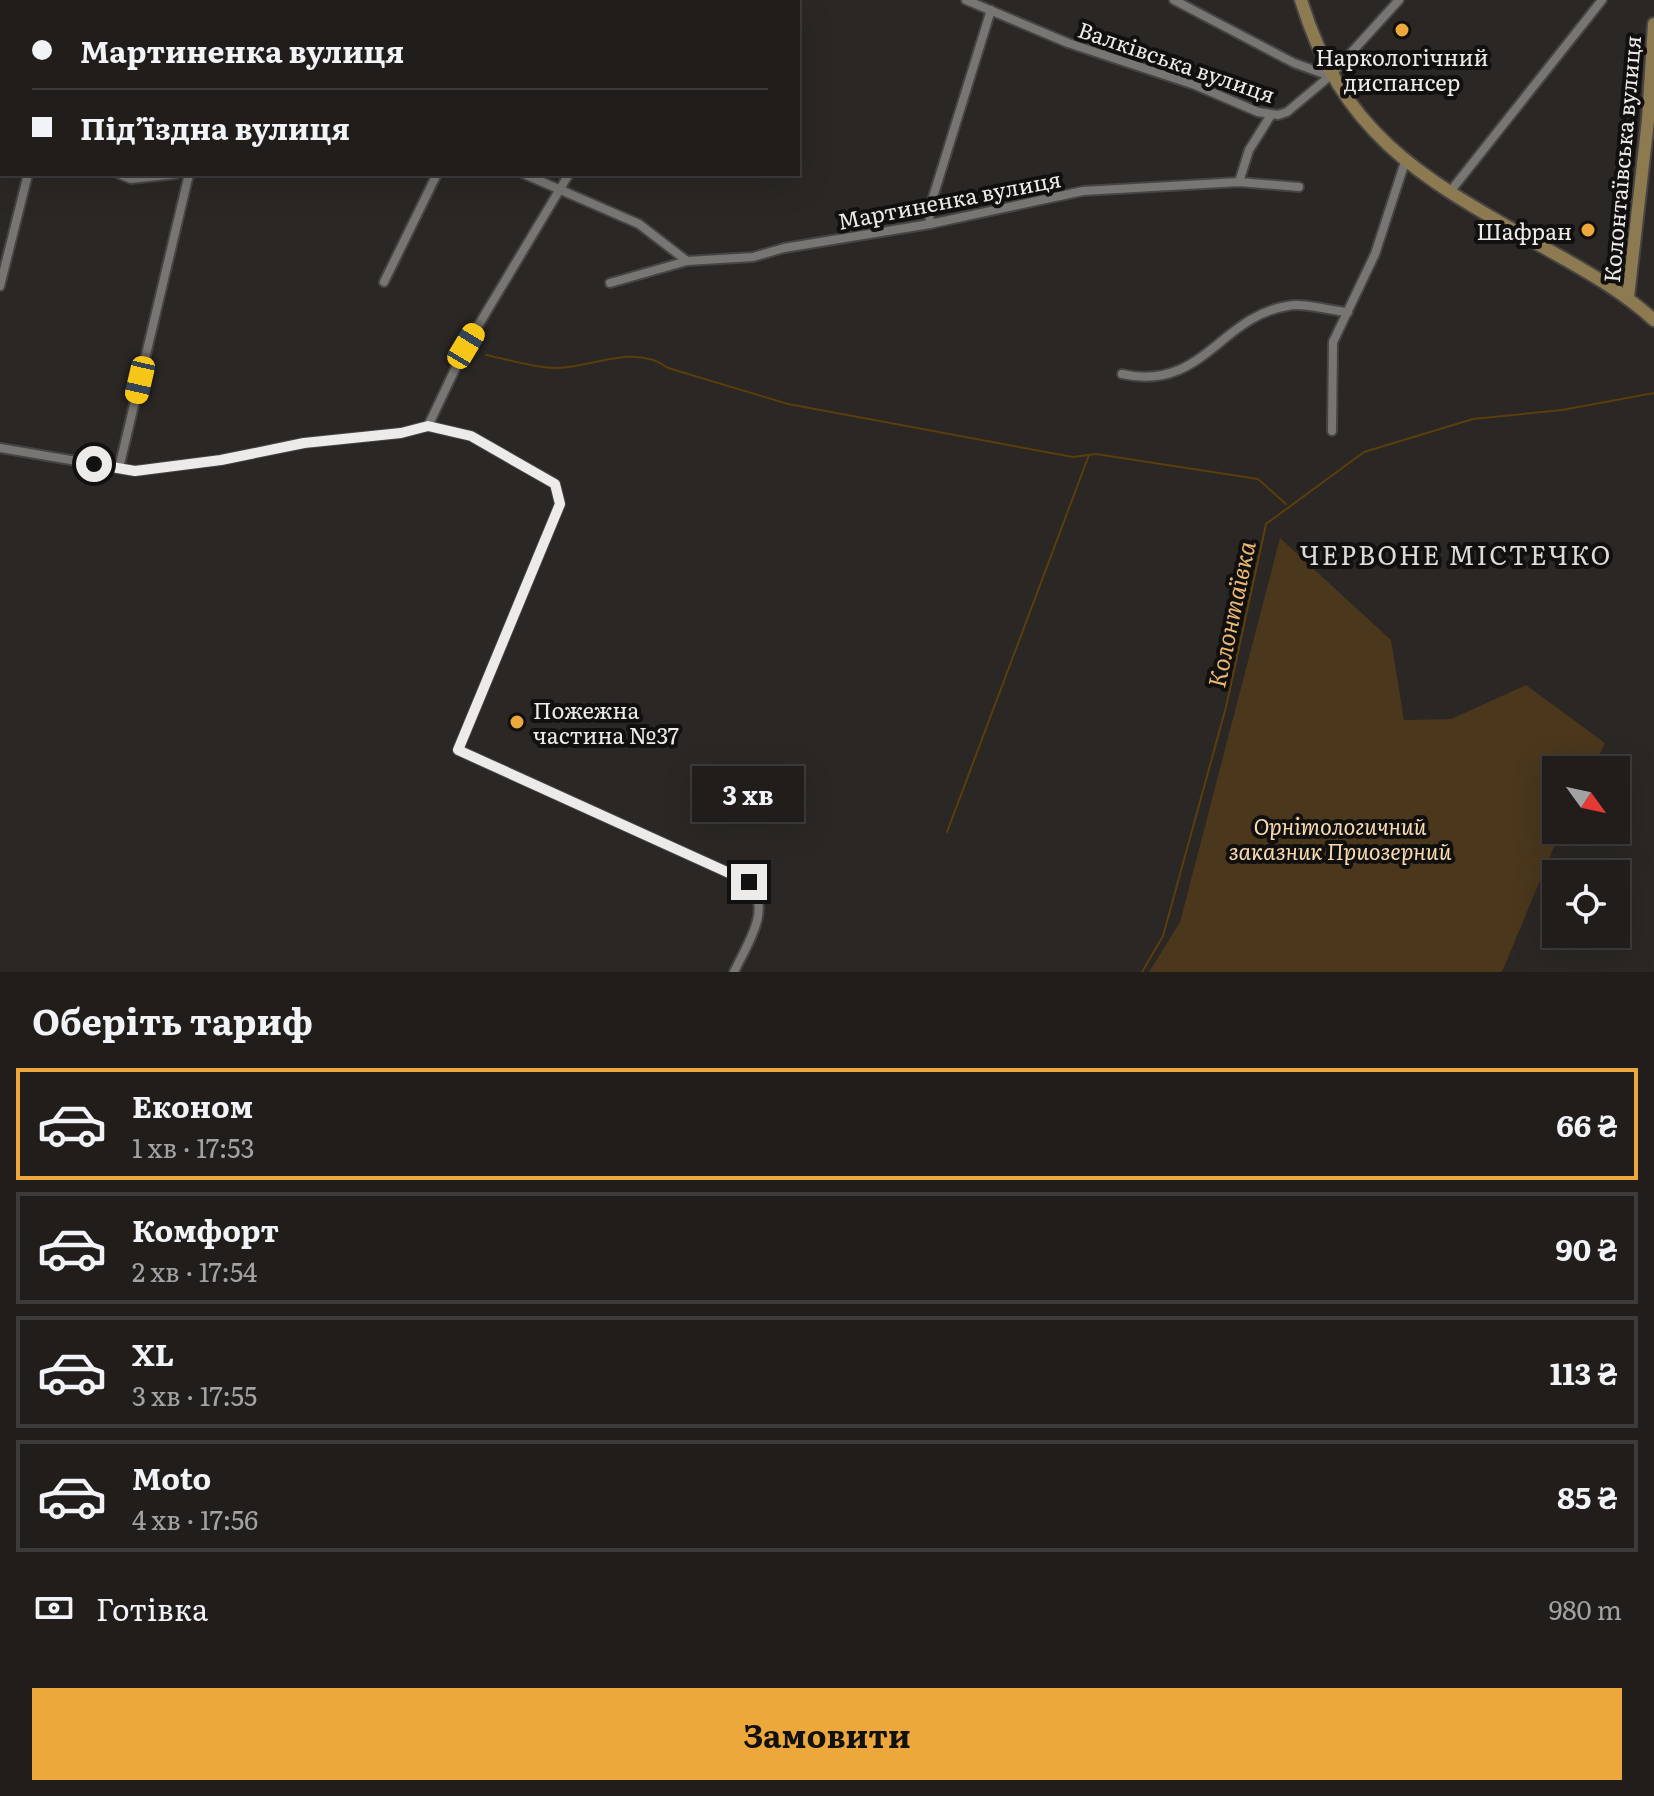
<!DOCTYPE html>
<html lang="uk">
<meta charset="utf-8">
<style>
:root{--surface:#201d1b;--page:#282624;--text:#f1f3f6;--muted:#a2a2a3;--line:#3d3b3a;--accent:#eda83b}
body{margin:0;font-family:Literata,serif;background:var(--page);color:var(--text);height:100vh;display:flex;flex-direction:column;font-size:30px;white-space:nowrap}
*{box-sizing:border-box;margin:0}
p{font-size:26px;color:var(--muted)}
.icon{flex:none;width:44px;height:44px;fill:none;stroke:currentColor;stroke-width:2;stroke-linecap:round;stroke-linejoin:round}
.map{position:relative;height:972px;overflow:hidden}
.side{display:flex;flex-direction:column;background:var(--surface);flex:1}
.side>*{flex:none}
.guide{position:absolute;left:0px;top:0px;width:800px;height:176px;box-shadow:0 8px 32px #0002,0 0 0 2px var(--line);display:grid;align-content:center;height:176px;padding:0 32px;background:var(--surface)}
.needle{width:52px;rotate:123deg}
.controls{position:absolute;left:1542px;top:756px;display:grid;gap:16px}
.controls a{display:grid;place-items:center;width:88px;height:88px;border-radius:0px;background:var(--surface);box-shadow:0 8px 32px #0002,0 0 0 2px var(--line);font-size:40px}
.end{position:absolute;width:36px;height:36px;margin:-18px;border:10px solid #edebe9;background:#111;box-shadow:0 0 0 4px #111}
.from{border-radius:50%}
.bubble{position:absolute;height:56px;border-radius:0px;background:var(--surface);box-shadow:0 8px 32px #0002,0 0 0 2px var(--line);font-size:26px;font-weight:700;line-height:56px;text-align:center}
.car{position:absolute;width:24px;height:48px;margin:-24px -12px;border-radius:10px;box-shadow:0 0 6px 2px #0007;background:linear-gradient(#f5c518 24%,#345 0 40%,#f5c518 0 76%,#345 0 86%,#f5c518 0)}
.guide b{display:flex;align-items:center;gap:28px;height:76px;font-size:30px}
.guide b+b{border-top:2px solid var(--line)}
.guide i{width:20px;height:20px;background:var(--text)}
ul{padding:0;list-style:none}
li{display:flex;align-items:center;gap:24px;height:112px;margin:0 16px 12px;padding:0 16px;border:4px solid var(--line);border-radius:0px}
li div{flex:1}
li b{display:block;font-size:30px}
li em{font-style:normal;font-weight:700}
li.active{border-color:var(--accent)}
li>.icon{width:72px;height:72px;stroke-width:1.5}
h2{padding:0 32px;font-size:36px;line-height:96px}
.pay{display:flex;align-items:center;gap:20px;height:88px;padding:0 32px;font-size:30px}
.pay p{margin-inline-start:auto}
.cta{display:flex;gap:16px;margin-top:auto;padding:16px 32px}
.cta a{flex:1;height:92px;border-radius:0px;background:var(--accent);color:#111;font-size:32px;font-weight:700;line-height:92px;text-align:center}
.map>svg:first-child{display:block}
.green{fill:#4a371c}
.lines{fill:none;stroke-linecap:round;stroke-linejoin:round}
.stream{stroke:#5c3e0d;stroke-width:2}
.street-casing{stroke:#474543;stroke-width:12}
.secondary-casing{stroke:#474543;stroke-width:16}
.street{stroke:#787672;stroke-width:8}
.secondary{stroke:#8e7a50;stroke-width:12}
.route{stroke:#edebe9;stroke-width:10}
.poi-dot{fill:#eda83b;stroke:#11100f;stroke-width:3}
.labels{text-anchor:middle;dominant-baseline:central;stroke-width:8;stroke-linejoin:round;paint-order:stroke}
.poi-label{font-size:22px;fill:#edebe9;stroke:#11100f}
.street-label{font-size:22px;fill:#edebe9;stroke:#11100f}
.park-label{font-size:22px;font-style:italic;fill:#f9dbb2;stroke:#11100f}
.water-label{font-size:24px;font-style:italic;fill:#e9b772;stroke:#11100f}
.quarter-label{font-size:26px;letter-spacing:2px;fill:#dddad7;stroke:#11100f}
</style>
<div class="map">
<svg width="1654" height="972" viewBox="0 0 1654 972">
<rect width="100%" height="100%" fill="#2a2724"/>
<path class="green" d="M1280,538l111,102 13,80 47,-1 75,-34 79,58 -13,27h-36v60h5l-59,142h-353l31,-50z"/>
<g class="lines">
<g class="stream">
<path d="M486,355c21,4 45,12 67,13 37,1 81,-26 115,0l120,36 285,53 23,-3 162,25 28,25"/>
<path d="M947,832l142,-377"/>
<path d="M1142,972l21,-36 63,-229 40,-183 98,-72 109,-33 89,-9 92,-17"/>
</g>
<g class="street-casing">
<g id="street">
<path d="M966,0l102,43 127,42 63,27 20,3 9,-3 43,-36 69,-76"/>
<path d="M1174,0l120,63 36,13"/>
<path d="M71,2l1,-2"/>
<path d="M385,2v-2"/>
<path d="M478,2l6,-2"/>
<path d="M670,2l1,-2"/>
<path d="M0,143h2"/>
<path d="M119,174l12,5 45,-5"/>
<path d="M524,174l115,50 48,37"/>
<path d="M1239,182l10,-32 22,-35"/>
<path d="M1449,193l153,-193"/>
<path d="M930,224l-1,-14 62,-200"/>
<path d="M384,282l53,-108"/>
<path d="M610,283l77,-22 66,-4 31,-9 146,-24 153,-33 156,-9 60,5"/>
<path d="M0,286l28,-112"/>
<path d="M1122,374c80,18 98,-57 165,-68 18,-4 42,5 61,6"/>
<path d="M428,426l38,-80 103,-172"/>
<path d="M1332,431l1,-89 42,-88 30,-92"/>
<path d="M0,448l135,23 86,-11 83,-17 97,-10 27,-7 43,10 84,48 5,20 -102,246 291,132c24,27 -2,62 -15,90"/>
<path d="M119,468l70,-294"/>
</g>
</g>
<g class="secondary-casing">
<g id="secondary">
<path d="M1301,0c43,142 131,183 251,252 36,20 71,40 102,68"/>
<path d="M1628,297l20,-177 6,-96"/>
</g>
</g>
<use href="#street" class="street"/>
<use href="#secondary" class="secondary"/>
</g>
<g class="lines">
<path class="route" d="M94,464l41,7 86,-11 83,-17 97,-10 27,-7 43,10 84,48 5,20 -102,246 291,132"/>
</g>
<g class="poi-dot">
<circle cx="1402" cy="30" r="8"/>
<circle cx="1588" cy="230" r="8"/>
<circle cx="517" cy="722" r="8"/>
</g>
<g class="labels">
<g class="poi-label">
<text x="1402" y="56">Наркологічний<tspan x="1402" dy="25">диспансер</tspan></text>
<text x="1572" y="230" text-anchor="end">Шафран</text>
<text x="533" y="709" text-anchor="start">Пожежна<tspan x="533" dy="25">частина №37</tspan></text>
</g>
<g class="street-label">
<text transform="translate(1177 61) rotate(19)">Валківська вулиця</text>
<text transform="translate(1621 159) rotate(-85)">Колонтаївська вулиця</text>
<text transform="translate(949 199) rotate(-11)">Мартиненка вулиця</text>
</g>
<g class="park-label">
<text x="1340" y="825">Орнiтологичний<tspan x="1340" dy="25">заказник Приозерний</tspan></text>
</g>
<g class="water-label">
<text transform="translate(1230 614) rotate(-78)">Колонтаївка</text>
</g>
<g class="quarter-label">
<text x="1456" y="553">ЧЕРВОНЕ МІСТЕЧКО</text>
</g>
</g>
</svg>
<div class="controls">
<a><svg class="needle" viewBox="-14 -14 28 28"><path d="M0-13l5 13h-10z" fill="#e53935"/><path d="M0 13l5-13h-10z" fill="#a2a2a3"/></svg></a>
<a><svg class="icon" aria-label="locate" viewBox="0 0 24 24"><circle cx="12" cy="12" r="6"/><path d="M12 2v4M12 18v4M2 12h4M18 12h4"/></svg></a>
</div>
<i class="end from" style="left:94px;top:464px"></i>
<i class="end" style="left:749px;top:882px"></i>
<div class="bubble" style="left:692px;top:766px;width:112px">3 хв</div>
<i class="car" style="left:466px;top:346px;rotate:31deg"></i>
<i class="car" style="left:140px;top:380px;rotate:193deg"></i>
<div class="guide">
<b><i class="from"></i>Мартиненка вулиця</b>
<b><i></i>Під’їздна вулиця</b>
</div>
</div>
<section class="side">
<h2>Оберіть тариф</h2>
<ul>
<li class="active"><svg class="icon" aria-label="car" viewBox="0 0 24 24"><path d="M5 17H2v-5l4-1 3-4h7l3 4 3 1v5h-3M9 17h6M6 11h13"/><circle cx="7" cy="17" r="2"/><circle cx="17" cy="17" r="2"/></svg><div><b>Економ</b><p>1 хв · 17:53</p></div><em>66 ₴</em></li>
<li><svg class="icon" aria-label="car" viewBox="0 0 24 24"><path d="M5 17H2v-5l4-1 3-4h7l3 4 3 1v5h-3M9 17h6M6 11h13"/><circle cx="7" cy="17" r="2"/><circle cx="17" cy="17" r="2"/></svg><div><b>Комфорт</b><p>2 хв · 17:54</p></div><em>90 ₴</em></li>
<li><svg class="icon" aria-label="car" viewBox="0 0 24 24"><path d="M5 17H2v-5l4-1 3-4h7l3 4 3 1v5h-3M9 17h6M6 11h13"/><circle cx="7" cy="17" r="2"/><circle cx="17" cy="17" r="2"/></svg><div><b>XL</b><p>3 хв · 17:55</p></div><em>113 ₴</em></li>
<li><svg class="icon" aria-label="car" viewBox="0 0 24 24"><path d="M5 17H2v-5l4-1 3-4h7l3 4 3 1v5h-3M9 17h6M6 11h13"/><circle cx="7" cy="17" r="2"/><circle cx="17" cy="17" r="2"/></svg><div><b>Moto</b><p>4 хв · 17:56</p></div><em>85 ₴</em></li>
</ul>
<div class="pay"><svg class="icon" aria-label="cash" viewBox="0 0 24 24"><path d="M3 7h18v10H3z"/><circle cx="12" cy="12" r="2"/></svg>Готівка<p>980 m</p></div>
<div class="cta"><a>Замовити</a></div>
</section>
